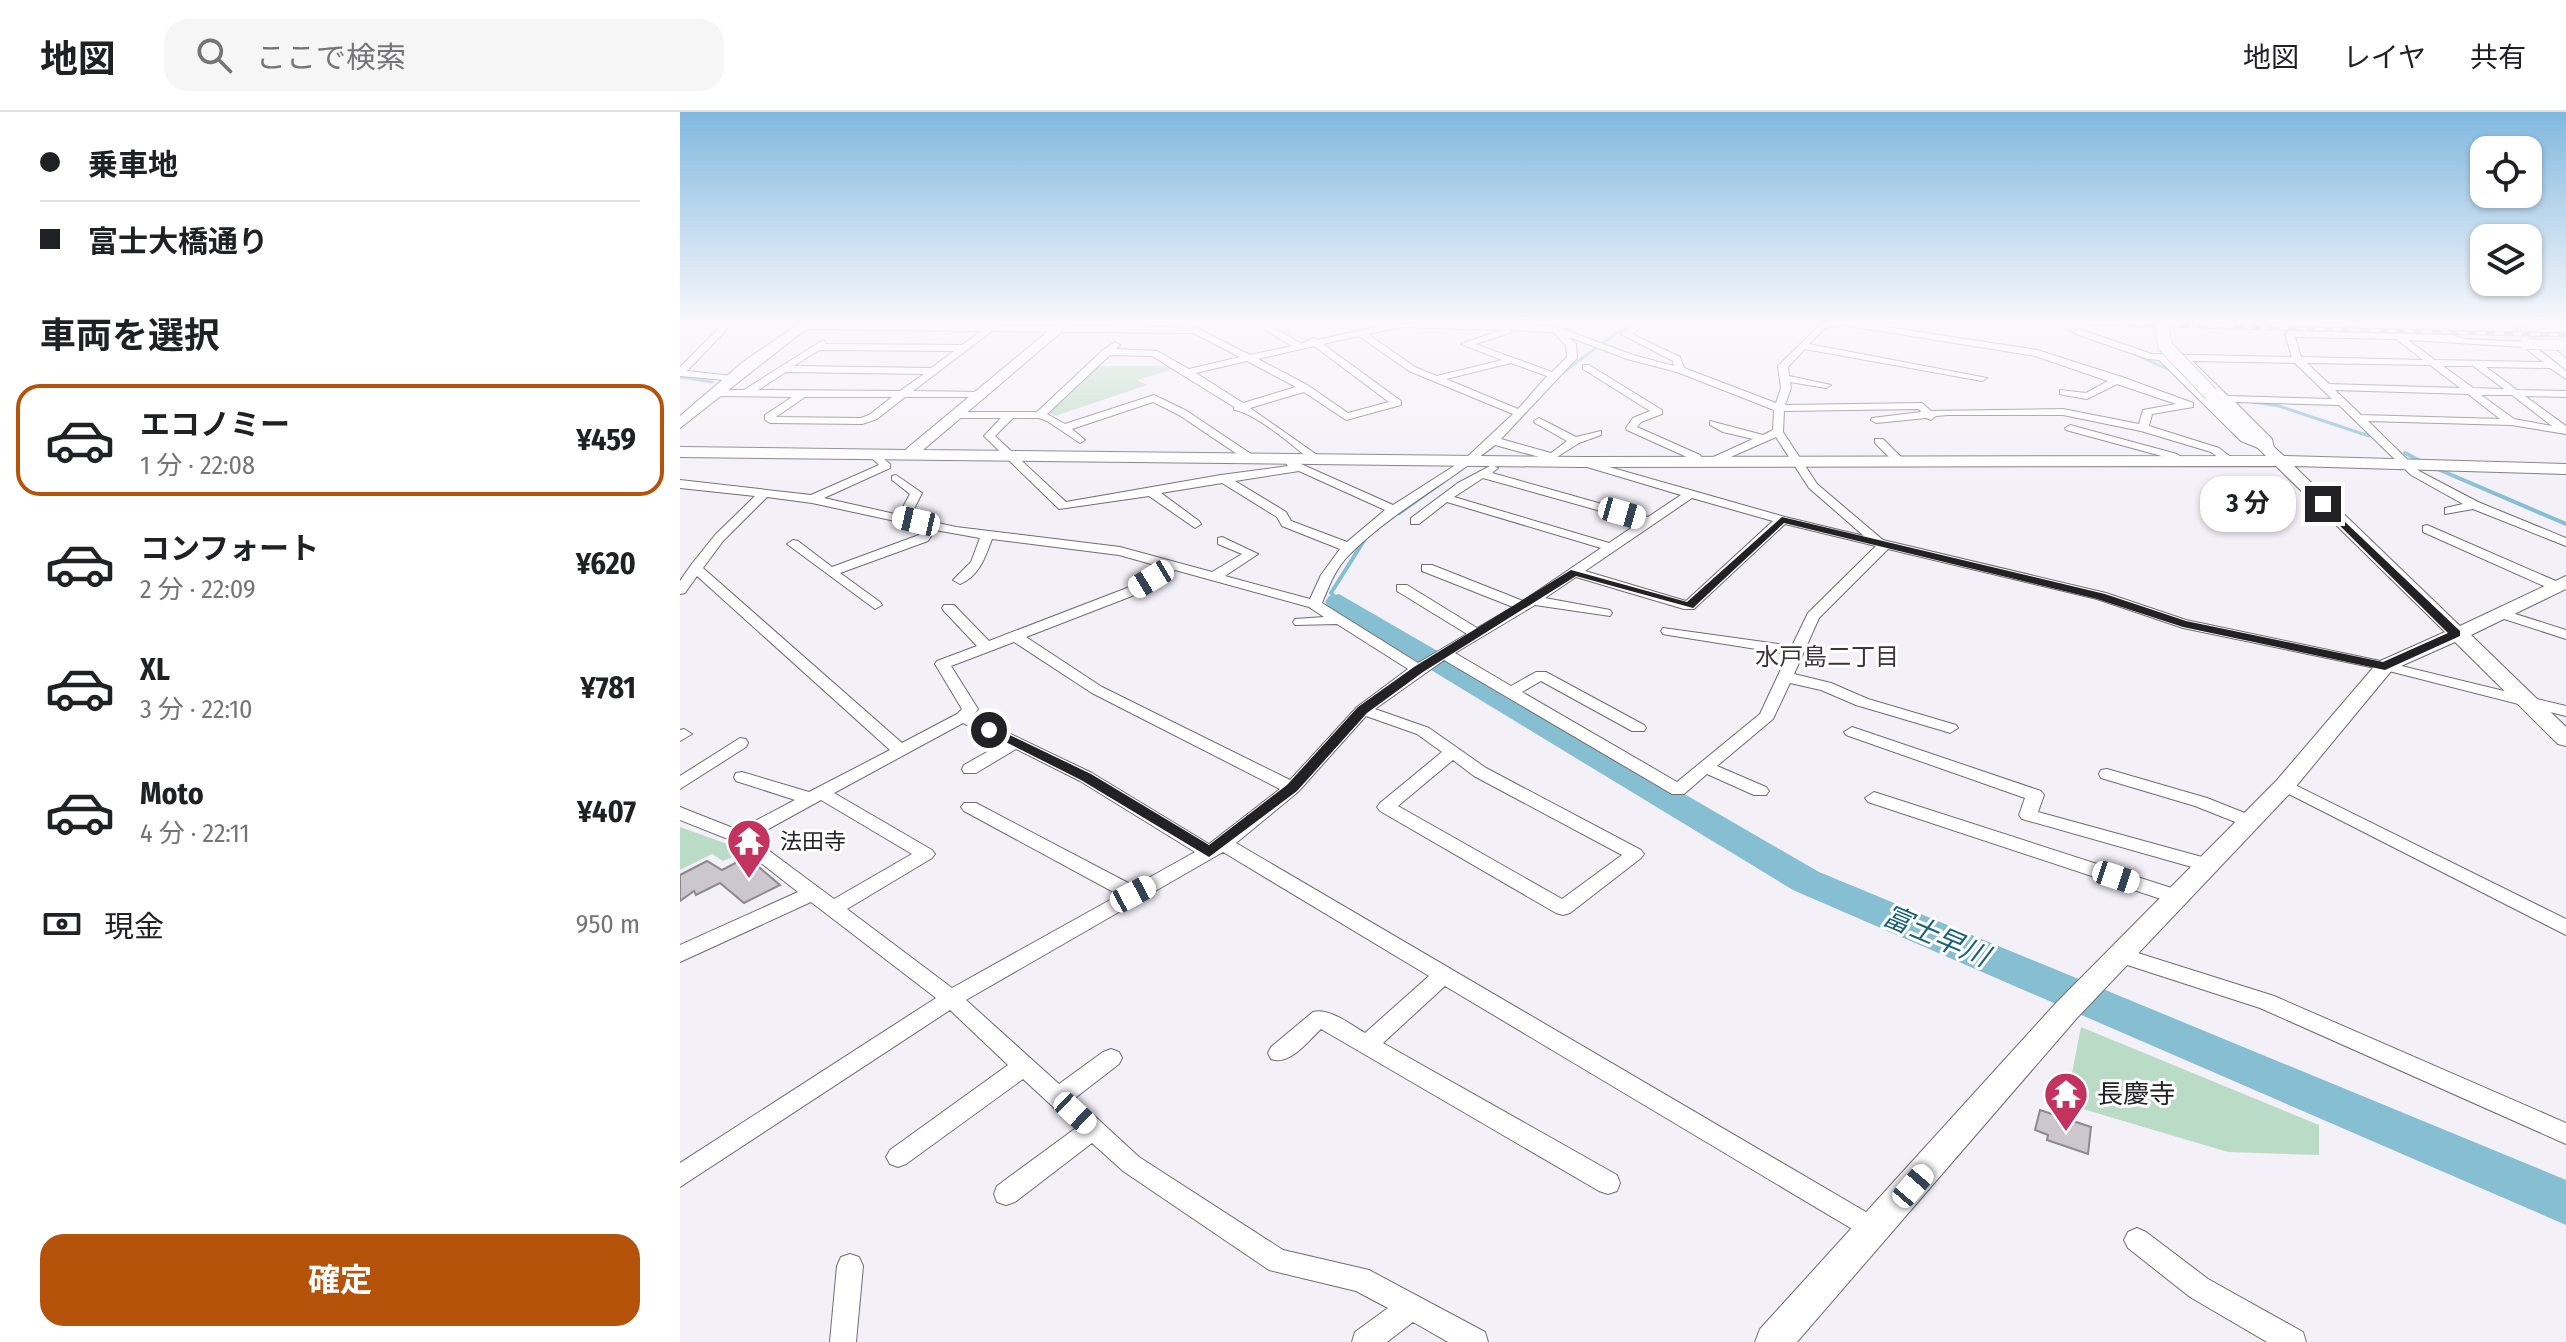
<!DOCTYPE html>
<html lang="ja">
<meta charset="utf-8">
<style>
:root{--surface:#fff;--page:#f6f6f6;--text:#202124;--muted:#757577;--line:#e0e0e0;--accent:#b45309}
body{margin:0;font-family:"Fira Sans Condensed","Noto Sans JP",sans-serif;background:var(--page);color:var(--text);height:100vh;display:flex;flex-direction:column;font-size:30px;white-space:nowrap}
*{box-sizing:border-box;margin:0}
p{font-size:26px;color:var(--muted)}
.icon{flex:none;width:44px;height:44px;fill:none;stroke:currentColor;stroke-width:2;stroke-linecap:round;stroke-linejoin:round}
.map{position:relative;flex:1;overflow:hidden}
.sheet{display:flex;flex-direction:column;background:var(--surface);width:680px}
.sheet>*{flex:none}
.guide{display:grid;align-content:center;height:176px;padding:0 40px;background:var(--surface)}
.buttons{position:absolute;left:1790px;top:24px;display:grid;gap:16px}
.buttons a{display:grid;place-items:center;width:72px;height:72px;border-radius:16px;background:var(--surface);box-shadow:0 2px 6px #0004;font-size:40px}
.end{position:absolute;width:36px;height:36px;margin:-18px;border:10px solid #222124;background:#fff;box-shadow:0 0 0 4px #fff}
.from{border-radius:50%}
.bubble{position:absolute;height:56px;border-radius:24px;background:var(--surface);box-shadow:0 2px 6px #0004;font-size:26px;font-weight:700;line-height:56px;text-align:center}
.car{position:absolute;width:24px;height:48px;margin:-24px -12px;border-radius:10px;box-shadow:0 0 6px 2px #0007;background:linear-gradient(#fff 24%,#345 0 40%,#fff 0 76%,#345 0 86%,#fff 0)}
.guide b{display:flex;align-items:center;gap:28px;height:76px;font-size:30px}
.guide b+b{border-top:2px solid var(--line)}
.guide i{width:20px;height:20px;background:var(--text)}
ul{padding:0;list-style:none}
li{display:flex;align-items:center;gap:24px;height:112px;margin:0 16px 12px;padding:0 24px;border:4px solid transparent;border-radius:24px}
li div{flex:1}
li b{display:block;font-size:30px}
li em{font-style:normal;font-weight:700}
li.current{border-color:var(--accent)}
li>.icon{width:72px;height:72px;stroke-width:1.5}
h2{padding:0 40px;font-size:36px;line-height:96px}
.pay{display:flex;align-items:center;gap:20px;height:88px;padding:0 40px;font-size:30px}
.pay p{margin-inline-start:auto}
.primary-button{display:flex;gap:16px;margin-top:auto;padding:16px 40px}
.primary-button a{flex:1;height:92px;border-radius:24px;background:var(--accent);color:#fff;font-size:32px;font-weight:700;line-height:92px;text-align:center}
header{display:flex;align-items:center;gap:48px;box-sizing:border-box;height:112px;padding:0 40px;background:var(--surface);border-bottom:2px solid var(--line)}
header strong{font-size:38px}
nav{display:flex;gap:44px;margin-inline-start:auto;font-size:28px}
.search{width:560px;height:72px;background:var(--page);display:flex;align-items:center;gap:20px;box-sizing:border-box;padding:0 28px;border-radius:24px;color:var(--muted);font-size:30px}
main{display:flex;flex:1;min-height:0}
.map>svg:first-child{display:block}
.green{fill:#badbc5}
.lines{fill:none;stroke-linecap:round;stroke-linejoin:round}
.stream-far1{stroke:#86bed2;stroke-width:3}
.stream{stroke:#86bed2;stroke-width:4}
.river{fill:#86bed2;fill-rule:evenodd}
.building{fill:#ccc7ce;stroke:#8d898f;stroke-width:2}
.secondary-tunnel{stroke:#c9c7ce;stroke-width:14;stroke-dasharray:14 7;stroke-linecap:butt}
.street-casing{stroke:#6f6d73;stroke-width:2}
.secondary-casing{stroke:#6f6d73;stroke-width:2}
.street{fill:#fff;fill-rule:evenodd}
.secondary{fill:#fff;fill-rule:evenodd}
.rail-casing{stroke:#929096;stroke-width:5}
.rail{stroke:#fff;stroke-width:3;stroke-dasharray:9;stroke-linecap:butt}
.street-bridge-casing{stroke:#6f6d73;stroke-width:11;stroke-linecap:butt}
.secondary-bridge-casing{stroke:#6f6d73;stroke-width:15;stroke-linecap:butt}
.street-bridge{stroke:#fff;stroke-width:10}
.secondary-bridge{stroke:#fff;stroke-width:14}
.route{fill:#222124}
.labels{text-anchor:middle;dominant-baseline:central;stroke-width:6;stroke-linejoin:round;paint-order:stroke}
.poi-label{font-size:22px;fill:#222124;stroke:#fff;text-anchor:start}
.neighbourhood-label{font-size:24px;fill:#38353b;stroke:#fff}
.near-poi-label{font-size:26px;fill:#222124;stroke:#fff;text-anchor:start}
.near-water-label{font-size:28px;font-style:italic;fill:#186176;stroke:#fff}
</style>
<header>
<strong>地図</strong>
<div class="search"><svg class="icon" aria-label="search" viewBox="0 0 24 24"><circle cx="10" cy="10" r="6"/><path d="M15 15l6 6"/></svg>ここで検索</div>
<nav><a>地図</a><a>レイヤ</a><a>共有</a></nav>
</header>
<main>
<section class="sheet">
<div class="guide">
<b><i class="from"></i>乗車地</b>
<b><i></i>富士大橋通り</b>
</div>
<h2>車両を選択</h2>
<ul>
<li class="current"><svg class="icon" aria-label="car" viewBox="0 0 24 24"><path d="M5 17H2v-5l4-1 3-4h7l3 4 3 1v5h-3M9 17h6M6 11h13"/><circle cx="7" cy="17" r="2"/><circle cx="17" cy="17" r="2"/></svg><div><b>エコノミー</b><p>1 分 · 22:08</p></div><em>¥459</em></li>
<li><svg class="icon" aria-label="car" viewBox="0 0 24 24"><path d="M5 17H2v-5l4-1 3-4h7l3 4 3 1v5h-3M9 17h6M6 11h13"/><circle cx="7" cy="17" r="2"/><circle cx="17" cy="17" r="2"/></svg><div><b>コンフォート</b><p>2 分 · 22:09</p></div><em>¥620</em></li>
<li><svg class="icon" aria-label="car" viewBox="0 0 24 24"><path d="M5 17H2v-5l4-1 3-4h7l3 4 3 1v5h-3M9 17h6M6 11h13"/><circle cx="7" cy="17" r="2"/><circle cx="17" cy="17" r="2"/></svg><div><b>XL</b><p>3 分 · 22:10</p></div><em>¥781</em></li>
<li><svg class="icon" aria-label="car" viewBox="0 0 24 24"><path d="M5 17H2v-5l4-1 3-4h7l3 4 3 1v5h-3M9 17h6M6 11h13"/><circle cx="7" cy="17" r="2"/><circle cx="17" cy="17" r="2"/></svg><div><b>Moto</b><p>4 分 · 22:11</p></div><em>¥407</em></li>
</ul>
<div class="pay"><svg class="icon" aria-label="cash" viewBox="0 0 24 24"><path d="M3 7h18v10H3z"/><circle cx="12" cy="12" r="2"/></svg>現金<p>950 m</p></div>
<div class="primary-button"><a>確定</a></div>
</section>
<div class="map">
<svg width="1886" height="1230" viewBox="0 0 1886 1230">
<rect width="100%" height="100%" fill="#f3f0f8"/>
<g class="green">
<path d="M415,254h73l6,3 -37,11 10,5 -92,31 -7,-4z"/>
<path d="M0,715l67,24 -24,10 -11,-7 -32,16z"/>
<path d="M1401,915l238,98v30l-91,-3 -162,-48z"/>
</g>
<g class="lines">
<g class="stream-far1">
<path d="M1387,218l14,5"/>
<path d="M1452,241l42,19"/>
<path d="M881,262l70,-52"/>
<path d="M0,265l32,5"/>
<path d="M1572,290l27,4 90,30"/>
<path d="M810,336l37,-37"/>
</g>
<g class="stream">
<path d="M1725,341l15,8"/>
<path d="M1760,358l126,54"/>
<path d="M719,401l94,-67"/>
<path d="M659,490l-8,-9 34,-54"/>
</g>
<path class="river" d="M659,482l480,278 747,308v45l-773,-335 -464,-282 -4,-6 4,-6z"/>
</g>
<g class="building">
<path d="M67,745l33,28 -36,18 -24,-20 -24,12 -2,-4 -14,10v-26l27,-14 15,9z"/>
<path d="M1360,998l51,17 -3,27 -41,-14 1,-5 -13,-5z"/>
</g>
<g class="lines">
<path class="secondary-tunnel" d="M1835,210l26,21"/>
<g class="street-casing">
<g id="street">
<path d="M45,210h9l-47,49 46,5 5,3 -2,2 -56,-5v-9z"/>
<path d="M573,210h11l38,22 11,-6 5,2 79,-18 158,4 78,29 41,11 -1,-5 -52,-27 15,-12h10l-14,12 48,23 4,11 92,35 5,-15 -3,-22 44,-43 32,-1 183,28 85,27 71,26v4l-41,7 -3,12 70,22 18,14 -10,2 -16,-12 -70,-21 -78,-16h-115l-12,1 -5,4 -5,-2 -50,5 -5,-3 1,-2 49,-6 -2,-3 -135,2 -1,21 34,52 66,56 223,53 80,27 199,42 181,44v10l-181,-46 -202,-42 -86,-29 -209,-50 -69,69 -25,56 37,9 37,16 88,26 2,3 -8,5 -6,-2 -88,-26 -35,-15 -31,-7 -17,36 -56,47 49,21 3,4 -3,4h-12l-47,-21 -23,20h-12l-228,-134 -69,49 54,19 57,40 155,82 3,4 -3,4 -71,55 -7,2 -7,-2 -176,-102 -3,-4 3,-4 62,-51 -25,-18 -51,-18 -68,76 -62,51 647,379 3,8 -3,8 -9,4 -429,-256 -62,57 234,132 3,8 -3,8 -9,3 -9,-3 -278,-162c-13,12 -31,37 -50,30l-3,-6 3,-6 42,-35c16,-5 38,13 52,21l64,-57 -206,-124 -257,148 93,84 44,-32 8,-3 8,3 3,6 -3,6 -44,34 64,59 144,93 86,20 116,62 3,10h-40l-35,-20 -26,20h-35l3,-10 33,-24 -32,-17 -87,-21 -146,-99 -31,-28 -77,59 -9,3 -9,-3 -3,-8 3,-8 79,-58 -53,-49 -117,85 -8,3 -8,-3 -4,-7 4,-7 118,-85 -58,-55 -270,177v-24l256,-165 -125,-96 -131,60v-17l118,-53 -65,-51 -53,-21v-13l58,23 57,-30 -59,-19 -2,-4 2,-4 6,-1 67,20 81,-42 -193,-174 -12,17 -5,1v-13l11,-16 24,-30 40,-39 -75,-8v-8l131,15 68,-30 -11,-11 6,-3 16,13v4l-66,30 71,16 8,-7 7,-13 -18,-14v-4l4,-1 26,18 -8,16 -7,7 49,11 164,20 92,25 30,-18 -24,-10v-6l4,-1 36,17 -33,22 85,23 11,-24 19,-26 -58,-23 -5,-9 -55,-34 -61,10 38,28 2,3 -6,4 -46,-32 -90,13 -75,-73 17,-18h-43l-5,-3 5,-3h79l66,-62 12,-8 5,3 -4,4 41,2 32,18 51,-12 -47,-24 -201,-2 -79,60 69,1 4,1v4h-81l-28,22 -15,5 -92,-1 -5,-3v-5l27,-18 -74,-1 -5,-3 5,-3h26l79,-50 4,4 135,1 19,-14 -182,-2v-4l3,-1 393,3 55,28 42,-9zM1163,213l192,31 73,25 -22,12 -26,-3v4l4,1 23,4 30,-15 59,20 -33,6 -4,14 -76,-15 -132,2 -9,-8 -137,2 6,-17 -1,-6 36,6 5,-3 -42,-9 -1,-9 17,-18 177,32 5,-3 -178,-34 16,-16zM721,215l100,3 -40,14 41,16 -65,16 -22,-9 -47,-33zM831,218l42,2 13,13 1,12 -15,15 -77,-28 35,-11zM679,224l50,35 104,43 -48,45 -72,46 -101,-45 -6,3 2,3 -67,9 -155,27 -71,-66 18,-18h26l8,3 33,22 5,-3 -13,-11 81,-27 26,13 67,45h8v-4l-67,-45 -33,-16 -89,29 -18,-10 63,-59 42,1 82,51v3c22,3 60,37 78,51h8v-4l-70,-49 54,-16 42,28 55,-15v-4l-78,-57zM889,225l58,22 50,13 97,38 -1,20 -10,5 -53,-14v4l13,7 30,7 -44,20v4h8l59,-26 33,51 55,48 -79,-19 -204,-58 -6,3 2,2 104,31 -33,22 -156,-44 6,-5 -6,-3 -34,18 -47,35v6h8l28,-22 154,46 -78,53 -91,-36h-10v6l91,36 -36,21 -70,-43h-10v6l70,43 -49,29 -96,-60c7,-17 14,-36 28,-49 42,-42 98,-71 145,-109l48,13 -3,3 6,3 33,-21 22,-8v-4l-25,6 -37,-19 -5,3 1,2 32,18 -16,12 -50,-14 76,-81 -1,-14zM634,234l75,56 -41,11 -39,-27 -51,-27zM139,238l135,1 -23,17 -137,-2zM567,249l49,26 -53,16 -47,-30zM831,251l36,13 -29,33 -72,-30zM106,260l138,2 -24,17 -142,-1zM125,285h87l-23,18 -8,3 -85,-1zM619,359l86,39 -38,32 -56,-21 -5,-9 -51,-31zM803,366l157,44 -31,21 -155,-46zM87,385l45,6 111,24 -4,8 -87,32 -34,-26 -5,-1 -6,4 88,65 7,-4 -2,-3 -40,-29 88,-32 7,-11 45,8 -9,24 -18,18 7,4c19,-8 25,-26 32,-45l127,16 43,12 -35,21 -138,53 -35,-36h-10l-2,3 2,3 33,35 -40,15 -2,3 27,45 -5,5 -55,29 -199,-175 20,-27zM1012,386l81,23 -87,80 -101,-30zM1105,412l91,22 -68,67 -16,33 -129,-18 -2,3 2,3 5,1 120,19 -28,60 -83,68 -155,-90 19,-11 91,50h12l2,-3 -2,-3 -98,-53h-10l-25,14 -56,-33 80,-48 75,11 2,-3 -2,-3 -65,-12 31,-21 108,32h10zM495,458l134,37 15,10 -29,2 -2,3 2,3 42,-1 71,45 -51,38 -67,73 -188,-93 -76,-50 111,-43zM334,530l78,51 188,96 -71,55 -117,-71 -119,-57 5,-7 -27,-43zM283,611l40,20 -39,22 -2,4 2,4h12l40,-24 64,32 115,71 -61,34 -158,-83h-12l-3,4 3,4 155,84 -167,93 -105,-79 85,-51 3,-4 -3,-4 -98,-57zM773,648l21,16 148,79 -60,44 -164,-93zM141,688l91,54 -78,45 -82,-61z"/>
<path d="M1399,217l73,25 140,3 -7,-23 5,-3 162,4 12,4 65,3 37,29v8l-16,-11 -64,-1 31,23 49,1v6l-41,-1 41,30v8l-55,-9 -143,-4 51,50 59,31 88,36v8l-93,-37 -28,5v-6l18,-4 -52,-29 -72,-70 -104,-3 37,37 2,10 -6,3 -27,-11 -82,-81 -11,-1 -72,-25 -2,-2zM1615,225l101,2 27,21 -122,-3zM1728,228l116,7 19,15 -108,-2zM1490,248h13l80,83 -14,-6zM1512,249l103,2 37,36 -104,-3zM1627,251l123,2 30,23 -131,-4zM1763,254h30l31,23 -31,-1zM1655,278l133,4 32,25 -139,-4zM1801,283h31l40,31 -38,-7z"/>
<path d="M903,253h6l73,45v4l-21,8 -4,5 63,28 4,6 -2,2h-8l-3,-4 -64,-29 -1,-2 7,-10 17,-7 -67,-42z"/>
<path d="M1390,313l107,29 9,7 -10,2 -7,-5 -103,-28 -1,-2z"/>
<path d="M1195,327h8l20,20v4h-8l-20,-20z"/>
<path d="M1747,413l138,60 1,4 -11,2 -132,-59v-6z"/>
<path d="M1823,498l63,20v9l-68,-22 -2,-3 2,-3z"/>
<path d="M1172,615l189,64 3,4 -6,17 175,48 2,5 -2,5 -7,1 -184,-52 -3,-4 6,-17 -179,-63 -2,-3z"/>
<path d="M4,617l8,5 -12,7v-11z"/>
<path d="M60,626l6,1 2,4 -2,4 -66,42v-13z"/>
<path d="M1427,657l100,29 48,19 3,4 -3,4h-12l-48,-19 -94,-28 -2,-4 2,-4z"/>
<path d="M1605,668l281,139v16l-287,-146 -3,-4z"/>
<path d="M1194,680l310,100 3,5 -3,5h-14l-302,-100 -3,-4z"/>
<path d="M1442,836l152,48 292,127v21l-306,-136 -145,-47 -3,-5 3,-5z"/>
<path d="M1457,1116l9,4 62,47 95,53 3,10h-39l-77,-45 -62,-49 -4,-8 4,-8z"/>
<path d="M170,1142l9,3 4,9 -7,76h-26l7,-76 4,-9z"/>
</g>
</g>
<g class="secondary-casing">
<g id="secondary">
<path d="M121,210h14l-135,106v-12l63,-54z"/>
<path d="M379,210h14l-150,128 658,7 685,-1 -60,-59v-6l5,-1 73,66 282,8v10l-272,-8 166,160 106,-50v13l-95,46 95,92v19l-8,-2 -103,-102 -63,28 -99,120 -217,229 -279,323h-42l5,-13 296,-326 221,-223 101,-118 67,-30 -169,-166 -695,1 -901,-10v-10l225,3z"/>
<path d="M1857,228h8l21,19v11l-29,-24z"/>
</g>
</g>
<use href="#street" class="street"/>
<use href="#secondary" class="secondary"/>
<g class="rail-casing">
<path id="rail" d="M1347,210l539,13"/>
</g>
<use href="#rail" class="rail"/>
<g class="street-bridge-casing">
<path id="street-bridge" d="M1846,232l34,1"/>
</g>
<g class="secondary-bridge-casing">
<path id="secondary-bridge" d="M1481,210l4,24 46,48"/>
</g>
<use href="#street-bridge" class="street-bridge"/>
<use href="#secondary-bridge" class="secondary-bridge"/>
</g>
<linearGradient id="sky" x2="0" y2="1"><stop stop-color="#81b8df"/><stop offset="0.55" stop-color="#faf8fc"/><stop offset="1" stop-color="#faf8fc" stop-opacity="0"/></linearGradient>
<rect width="1886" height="383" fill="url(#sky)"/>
<path class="route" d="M1643,389l137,130v5l-75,34 -202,-43 -86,-28 -313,-76 -91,85 -117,-32 -153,96 -56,41 -70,78 -88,66 -128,-77 -99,-50 11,-3 98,47 118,71 78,-60 71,-78 56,-40 157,-97 116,32 95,-85 323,77 81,27 197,41 65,-29 -128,-127z"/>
<defs>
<g id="temple-pin" transform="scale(2.3)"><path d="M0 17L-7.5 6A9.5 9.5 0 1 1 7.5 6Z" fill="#c2335f" stroke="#fff"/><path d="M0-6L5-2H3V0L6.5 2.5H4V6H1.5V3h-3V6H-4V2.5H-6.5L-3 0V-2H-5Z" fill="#fff"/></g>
</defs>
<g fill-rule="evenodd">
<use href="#temple-pin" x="69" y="729"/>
<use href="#temple-pin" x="1386" y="982"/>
</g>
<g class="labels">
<g class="poi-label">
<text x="100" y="729">法田寺</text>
</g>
<g class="neighbourhood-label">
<text x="1147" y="545">水戸島二丁目</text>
</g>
<g class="near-poi-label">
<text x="1417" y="982">長慶寺</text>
</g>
<g class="near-water-label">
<text transform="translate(1256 824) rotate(23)">富士早川</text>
</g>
</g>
</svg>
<div class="buttons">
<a><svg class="icon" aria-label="locate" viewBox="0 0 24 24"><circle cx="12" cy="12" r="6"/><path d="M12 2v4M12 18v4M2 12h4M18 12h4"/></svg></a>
<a><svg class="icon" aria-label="layers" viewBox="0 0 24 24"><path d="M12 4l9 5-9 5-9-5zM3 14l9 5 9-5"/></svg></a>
</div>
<i class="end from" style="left:309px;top:618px"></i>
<i class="end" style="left:1643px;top:392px"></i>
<div class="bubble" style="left:1520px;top:364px;width:96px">3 分</div>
<i class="car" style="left:942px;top:401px;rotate:106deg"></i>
<i class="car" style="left:236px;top:409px;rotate:283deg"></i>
<i class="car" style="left:471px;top:467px;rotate:239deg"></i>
<i class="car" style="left:1436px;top:765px;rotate:108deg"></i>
<i class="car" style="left:453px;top:782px;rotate:62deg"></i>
<i class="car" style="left:395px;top:1001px;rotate:133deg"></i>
<i class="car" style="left:1233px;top:1074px;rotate:41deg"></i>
</div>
</main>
